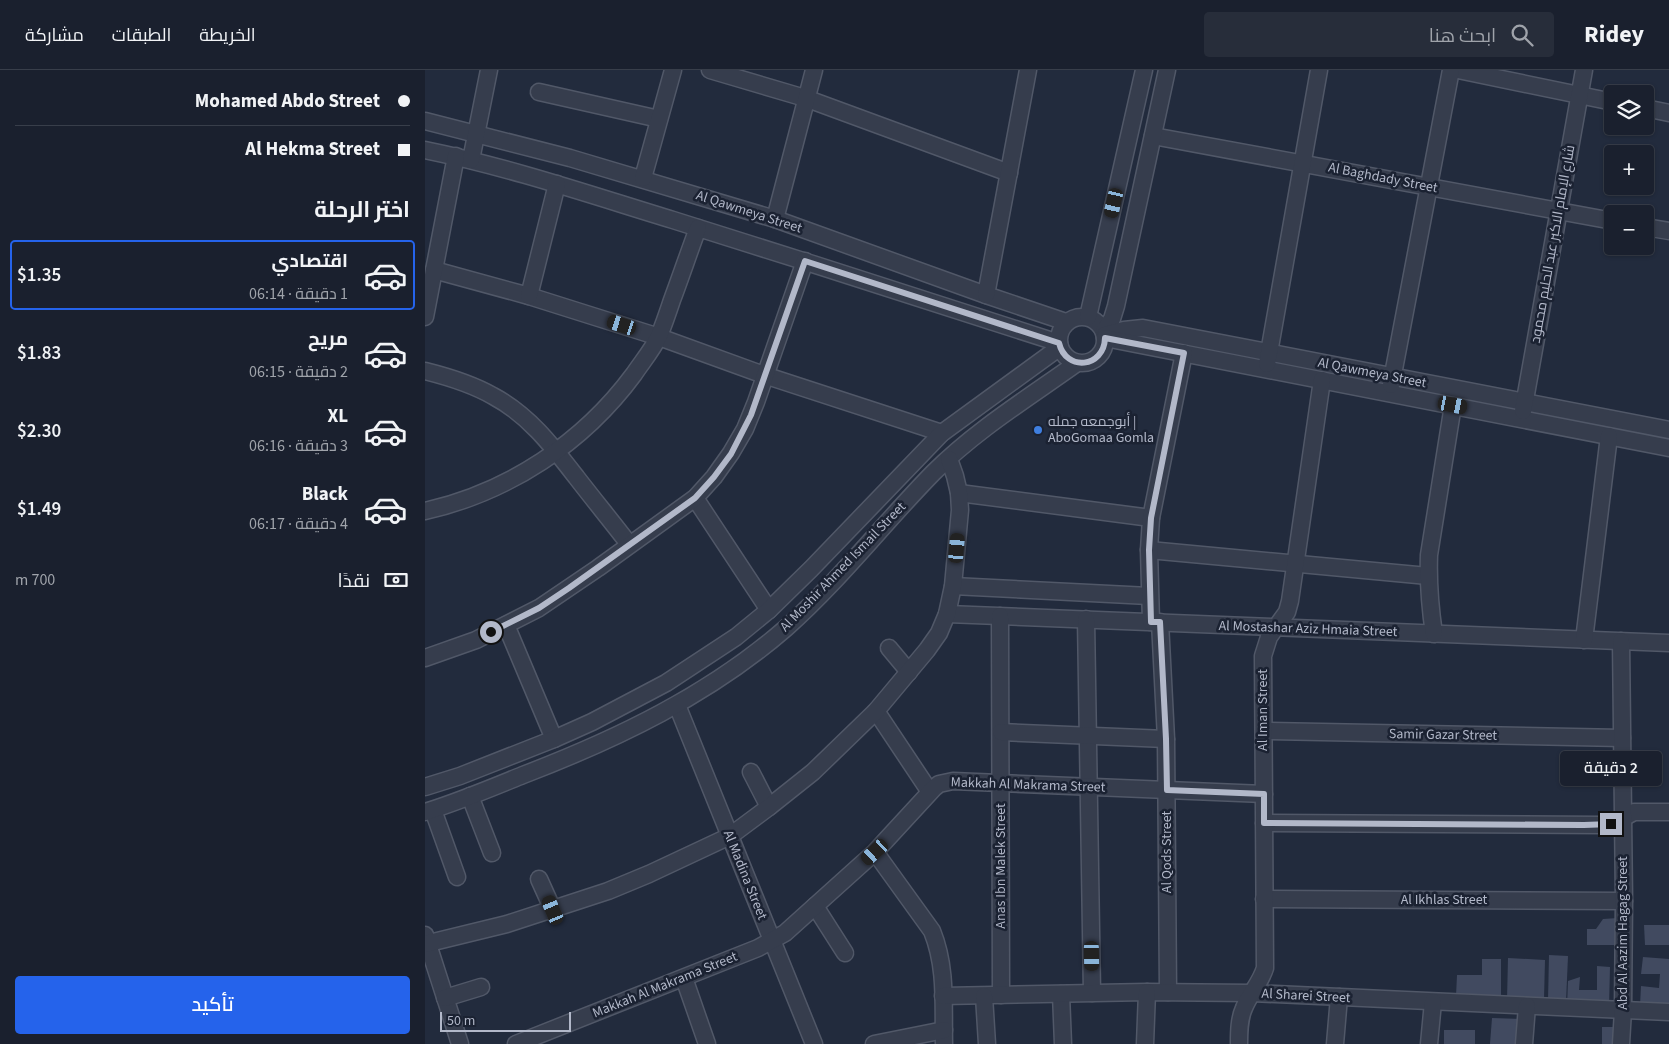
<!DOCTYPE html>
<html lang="ar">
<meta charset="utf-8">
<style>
:root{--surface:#1a202e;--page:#272d3a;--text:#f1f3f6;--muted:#9fa3aa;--line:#383e4a;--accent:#2563eb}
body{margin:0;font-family:"Source Sans 3",Cairo,sans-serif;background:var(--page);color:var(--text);direction:rtl;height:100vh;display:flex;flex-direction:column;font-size:19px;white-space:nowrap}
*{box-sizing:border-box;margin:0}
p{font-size:16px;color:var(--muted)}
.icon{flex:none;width:28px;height:28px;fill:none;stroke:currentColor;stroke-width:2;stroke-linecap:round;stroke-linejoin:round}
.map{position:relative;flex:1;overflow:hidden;direction:ltr}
.drawer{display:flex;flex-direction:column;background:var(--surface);width:425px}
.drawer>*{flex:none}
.guide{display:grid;align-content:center;height:110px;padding:0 15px;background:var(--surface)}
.controls{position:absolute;left:1179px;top:15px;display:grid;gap:10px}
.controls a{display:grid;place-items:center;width:50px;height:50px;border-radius:5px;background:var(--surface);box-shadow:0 1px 4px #0004,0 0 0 1px var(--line);font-size:25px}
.scale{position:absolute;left:15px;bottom:12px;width:131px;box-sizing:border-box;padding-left:5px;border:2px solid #b2b8c9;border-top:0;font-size:14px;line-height:18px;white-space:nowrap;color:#b2b8c9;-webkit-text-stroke:4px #1b2232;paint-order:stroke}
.end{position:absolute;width:22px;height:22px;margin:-11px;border:6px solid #b2b8c9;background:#111;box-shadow:0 0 0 2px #111}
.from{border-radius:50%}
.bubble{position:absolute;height:35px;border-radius:5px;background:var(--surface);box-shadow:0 1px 4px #0004,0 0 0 1px var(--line);font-size:16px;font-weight:600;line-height:35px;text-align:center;direction:rtl}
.car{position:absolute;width:15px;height:30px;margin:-15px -8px;border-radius:6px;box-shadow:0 0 4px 1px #0007;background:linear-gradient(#222 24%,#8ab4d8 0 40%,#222 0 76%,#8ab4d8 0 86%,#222 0)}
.guide b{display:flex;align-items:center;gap:18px;height:48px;font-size:19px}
.guide b+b{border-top:1px solid var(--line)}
.guide i{width:12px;height:12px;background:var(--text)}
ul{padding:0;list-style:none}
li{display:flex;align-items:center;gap:15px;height:70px;margin:0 10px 8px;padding:0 5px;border:2px solid transparent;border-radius:5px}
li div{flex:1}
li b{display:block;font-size:19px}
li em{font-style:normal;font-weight:600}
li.on{border-color:var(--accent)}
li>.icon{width:45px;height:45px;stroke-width:1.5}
h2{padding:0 15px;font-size:22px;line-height:60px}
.pay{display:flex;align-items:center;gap:12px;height:55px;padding:0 15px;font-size:19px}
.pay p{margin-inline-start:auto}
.primary-button{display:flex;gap:10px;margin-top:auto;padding:10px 15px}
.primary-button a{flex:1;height:58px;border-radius:5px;background:var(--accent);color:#fff;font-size:20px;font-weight:600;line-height:58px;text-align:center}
header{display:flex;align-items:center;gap:30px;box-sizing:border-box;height:70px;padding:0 25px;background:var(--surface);border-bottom:1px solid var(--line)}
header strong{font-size:24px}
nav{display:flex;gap:28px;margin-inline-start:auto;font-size:18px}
.search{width:350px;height:45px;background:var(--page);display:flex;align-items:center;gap:12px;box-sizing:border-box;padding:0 18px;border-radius:5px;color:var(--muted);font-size:19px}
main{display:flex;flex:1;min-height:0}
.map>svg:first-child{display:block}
.building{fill:#414a60}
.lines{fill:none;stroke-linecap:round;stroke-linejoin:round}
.minor-casing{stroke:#515868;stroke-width:19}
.minor{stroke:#363d4d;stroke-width:16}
.route{stroke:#b2b8c9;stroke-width:6}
.shop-dot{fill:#3f7fe0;stroke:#1b2232;stroke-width:2}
.labels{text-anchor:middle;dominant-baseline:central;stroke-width:5;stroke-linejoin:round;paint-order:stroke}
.street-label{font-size:14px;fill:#b2b8c9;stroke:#1b2232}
.poi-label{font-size:14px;fill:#b2b8c9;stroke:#1b2232;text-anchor:start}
</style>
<header>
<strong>Ridey</strong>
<div class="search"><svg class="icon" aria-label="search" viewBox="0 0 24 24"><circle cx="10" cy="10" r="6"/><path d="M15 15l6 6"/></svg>ابحث هنا</div>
<nav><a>الخريطة</a><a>الطبقات</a><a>مشاركة</a></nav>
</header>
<main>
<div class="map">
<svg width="1244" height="974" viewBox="0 0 1244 974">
<rect width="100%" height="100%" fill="#222b3d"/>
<g class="building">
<path d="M1193,848v27h-31v-16h9l7,-10z"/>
<path d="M1219,855h25v20h-24z"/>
<path d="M1124,885l19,1 -2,46 -18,-1z"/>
<path d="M1218,887l26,2v48l-29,-1 1,-20 18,2 1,-14h-19z"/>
<path d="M1083,888l37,2 -1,39 -37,1z"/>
<path d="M1057,889h19v37h-45l1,-21h25z"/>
<path d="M1172,896l13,1 -1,41 -42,-1 1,-26 12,-4 -1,13h18z"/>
<path d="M1067,948l30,1 -1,25h-31z"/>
<rect x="1177" y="957" width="15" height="17"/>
<rect x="1019" y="960" width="31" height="14"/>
</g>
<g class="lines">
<g class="minor-casing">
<g id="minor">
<path d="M285,0l95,28 204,75"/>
<path d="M1033,0l155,32"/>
<path d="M114,22l120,27"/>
<path d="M1220,38l24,5"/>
<path d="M0,51l145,37 205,61 211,76 80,27"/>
<path d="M728,66l460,85"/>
<path d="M0,80c84,17 166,45 248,70 129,40 257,82 386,123"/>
<path d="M46,90l18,-90"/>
<path d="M218,108l30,-108"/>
<path d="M350,149l39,-149"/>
<path d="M1220,157l24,4"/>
<path d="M9,200l95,26 130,41 105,38 178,58"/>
<path d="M561,225l42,-225"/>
<path d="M104,226l28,-112"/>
<circle cx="657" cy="270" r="23"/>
<path d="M0,247l31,-161"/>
<path d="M663,247l56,-247"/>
<path d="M679,261l8,-12 4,-13 51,-236"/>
<path d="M680,265l19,-5 19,-2 526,102"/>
<path d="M680,268l564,110"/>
<path d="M842,294l52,-294"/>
<path d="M0,301c24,6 47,13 68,25 36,19 60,51 84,82 17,22 35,44 52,66"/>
<path d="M966,315l60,-315"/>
<path d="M1098,341l61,-341"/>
<path d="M534,423l192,25"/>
<path d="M270,428l74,112"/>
<path d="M0,441c84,-19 158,-68 209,-137 8,-12 19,-25 25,-38 5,-12 9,-24 13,-36 9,-24 17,-48 26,-72"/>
<path d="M724,480l279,26"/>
<path d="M528,516l196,10"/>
<path d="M522,544l722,29"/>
<path d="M575,546l1,379"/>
<path d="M661,549l6,374"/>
<path d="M726,552l-2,-72 2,-32 33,-165"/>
<path d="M735,552l6,117 2,253"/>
<path d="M81,555l48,114"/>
<path d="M1009,564c-4,-27 -6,-52 -5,-79l24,-150"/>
<path d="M1159,570l25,-204"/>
<path d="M464,578l20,24"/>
<path d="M0,588l51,-18 63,-32 59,-40 97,-70 19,-21 17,-24 14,-24 11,-27 49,-141"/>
<path d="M252,635l137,339"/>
<path d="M451,641l54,81"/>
<path d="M839,661l358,7"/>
<path d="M576,662l165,7"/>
<path d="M326,702l18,35"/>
<path d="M0,717l35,-11 94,-37 38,-17 74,-39 70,-46 33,-27 42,-41 131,-136 118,-86"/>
<path d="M45,726l22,57"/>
<path d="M8,740l24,67"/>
<path d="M0,742c33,-10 66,-24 98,-37 94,-36 186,-80 263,-147 53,-47 97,-104 147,-155 43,-43 95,-75 144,-110"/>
<path d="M839,753l340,2 13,-4 17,-9h35"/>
<path d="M450,782l57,79c15,37 11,75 12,113"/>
<path d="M114,809l14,31"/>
<path d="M839,829l360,2"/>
<path d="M390,836l30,47"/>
<path d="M0,865l35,109"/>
<path d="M0,874l82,-20 101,-33 41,-17 81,-38 39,-29 44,-35 63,-61 51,-61 12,-17 8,-19 6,-28 7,-76 -1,-17 -4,-17 -6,-17"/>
<path d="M259,908l23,66"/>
<path d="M636,924l2,50"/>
<path d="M518,926l204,-4 105,1 417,19"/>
<path d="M559,926l3,48"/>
<path d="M20,928l36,-11"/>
<path d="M91,974l242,-96 27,-15 90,-81 59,-64 5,-4 14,-3 311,13"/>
<path d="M449,974l70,-14"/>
<path d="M720,974l2,-52"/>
<path d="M814,974c0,-12 0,-25 5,-36 6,-15 16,-24 21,-40l-2,-312 6,-19 18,-25 3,-11 32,-221"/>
<path d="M910,974l4,-47"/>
<path d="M1004,974l4,-42"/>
<path d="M1099,974l3,-38"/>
<path d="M1196,974l2,-34 1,-109 -3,-260"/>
</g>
</g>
<use href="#minor" class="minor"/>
</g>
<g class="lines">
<path class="route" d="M66,562l48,-24 30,-20 126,-90 19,-21 17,-23 20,-39 54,-154 254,82c7,29 45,25 46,-5l79,15 -33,165 -2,32 2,72h9l6,117 1,51 97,4v29l320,2 27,-1"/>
</g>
<circle class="shop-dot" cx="613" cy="360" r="5"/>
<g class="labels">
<g class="street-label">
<text transform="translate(958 108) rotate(11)">Al Baghdady Street</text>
<text transform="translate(324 142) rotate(18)">Al Qawmeya Street</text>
<text transform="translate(1128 174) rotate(-80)">شارع الإمام الاكبر عبد الحليم محمود</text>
<text transform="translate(947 303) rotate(11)">Al Qawmeya Street</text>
<text transform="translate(418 497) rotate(-46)">Al Moshir Ahmed Ismail Street</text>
<text transform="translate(883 559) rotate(2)">Al Mostashar Aziz Hmaia Street</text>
<text transform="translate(838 640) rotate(-90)">Al Iman Street</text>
<text transform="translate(1018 665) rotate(1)">Samir Gazar Street</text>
<text transform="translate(603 715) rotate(2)">Makkah Al Makrama Street</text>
<text transform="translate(742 782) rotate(-90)">Al Qods Street</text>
<text transform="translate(576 796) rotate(-90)">Anas Ibn Malek Street</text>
<text transform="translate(320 805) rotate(68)">Al Madina Street</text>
<text x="1019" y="830">Al Ikhlas Street</text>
<text transform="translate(1198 863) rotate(-90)">Abd Al Aazim Hagag Street</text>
<text transform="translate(240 915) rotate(-22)">Makkah Al Makrama Street</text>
<text transform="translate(881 926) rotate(3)">Al Sharei Street</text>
</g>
<g class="poi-label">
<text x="623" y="352">أبوجمعه جمله |<tspan x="623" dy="16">AboGomaa Gomla</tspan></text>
</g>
</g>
</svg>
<div class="controls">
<a><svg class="icon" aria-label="layers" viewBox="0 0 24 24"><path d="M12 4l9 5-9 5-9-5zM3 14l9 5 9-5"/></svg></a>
<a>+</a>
<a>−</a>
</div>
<div class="scale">50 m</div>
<i class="end from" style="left:66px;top:562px"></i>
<i class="end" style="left:1186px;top:754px"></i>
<div class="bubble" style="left:1135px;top:681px;width:102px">2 دقيقة</div>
<i class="car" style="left:689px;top:133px;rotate:193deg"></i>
<i class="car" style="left:197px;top:255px;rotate:288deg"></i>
<i class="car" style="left:1028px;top:335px;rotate:101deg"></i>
<i class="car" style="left:532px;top:478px;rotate:5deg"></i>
<i class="car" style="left:450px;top:782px;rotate:228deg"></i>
<i class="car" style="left:128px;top:840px;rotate:337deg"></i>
<i class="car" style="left:667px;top:886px;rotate:179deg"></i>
</div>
<section class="drawer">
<div class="guide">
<b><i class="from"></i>Mohamed Abdo Street</b>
<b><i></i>Al Hekma Street</b>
</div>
<h2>اختر الرحلة</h2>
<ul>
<li class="on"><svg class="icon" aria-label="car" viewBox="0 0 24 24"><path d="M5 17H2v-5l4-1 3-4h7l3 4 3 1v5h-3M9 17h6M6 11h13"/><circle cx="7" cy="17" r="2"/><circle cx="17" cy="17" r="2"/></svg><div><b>اقتصادي</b><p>1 دقيقة · 06:14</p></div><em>$1.35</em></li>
<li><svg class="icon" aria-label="car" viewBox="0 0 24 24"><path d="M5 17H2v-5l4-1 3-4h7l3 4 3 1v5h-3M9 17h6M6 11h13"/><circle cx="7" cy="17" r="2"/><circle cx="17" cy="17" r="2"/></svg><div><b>مريح</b><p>2 دقيقة · 06:15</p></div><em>$1.83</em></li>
<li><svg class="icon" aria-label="car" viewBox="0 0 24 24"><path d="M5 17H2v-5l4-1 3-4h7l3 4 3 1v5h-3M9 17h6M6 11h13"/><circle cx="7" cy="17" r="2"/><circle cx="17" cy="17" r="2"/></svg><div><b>XL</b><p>3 دقيقة · 06:16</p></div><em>$2.30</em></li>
<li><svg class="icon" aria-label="car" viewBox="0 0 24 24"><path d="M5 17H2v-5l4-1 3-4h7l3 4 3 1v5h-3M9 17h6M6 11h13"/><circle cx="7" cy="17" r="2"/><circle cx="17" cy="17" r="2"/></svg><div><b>Black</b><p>4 دقيقة · 06:17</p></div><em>$1.49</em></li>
</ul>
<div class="pay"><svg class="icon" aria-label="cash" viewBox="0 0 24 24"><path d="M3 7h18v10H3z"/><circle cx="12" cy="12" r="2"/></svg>نقدًا<p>700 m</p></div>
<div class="primary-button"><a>تأكيد</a></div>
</section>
</main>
